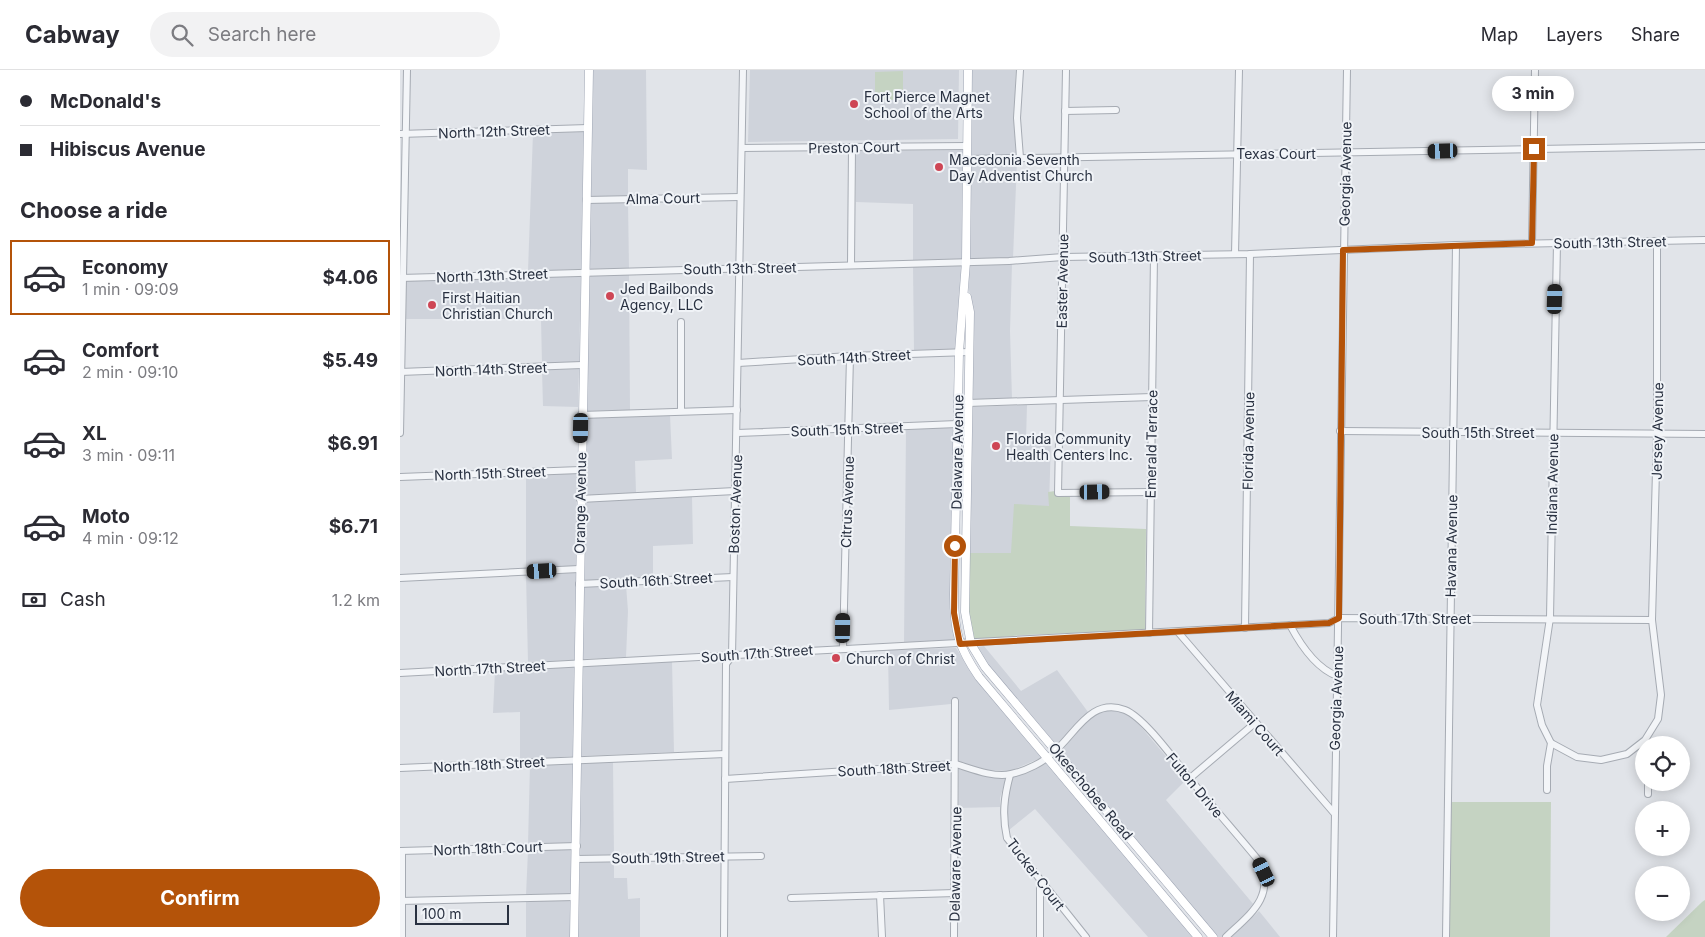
<!DOCTYPE html>
<meta charset="utf-8">
<style>
:root{--surface:#fff;--page:#f2f2f3;--text:#2b2b33;--muted:#7c7c81;--line:#e1e1e2;--accent:#b45309}
body{margin:0;font-family:Inter,sans-serif;background:var(--page);color:var(--text);height:100vh;display:flex;flex-direction:column;font-size:19px;white-space:nowrap}
*{box-sizing:border-box;margin:0}
p{font-size:16px;color:var(--muted)}
.icon{flex:none;width:28px;height:28px;fill:none;stroke:currentColor;stroke-width:2;stroke-linecap:round;stroke-linejoin:round}
.map{position:relative;flex:1;overflow:hidden}
.side{display:flex;flex-direction:column;background:var(--surface);width:400px}
.side>*{flex:none}
.top-card{display:grid;align-content:center;height:110px;padding:0 20px;background:var(--surface)}
.buttons{position:absolute;left:1235px;top:666px;display:grid;gap:10px}
.buttons a{display:grid;place-items:center;width:55px;height:55px;border-radius:50%;background:var(--surface);box-shadow:0 2px 12px #0003;font-size:25px}
.scale{position:absolute;left:15px;bottom:12px;width:94px;box-sizing:border-box;padding-left:5px;border:2px solid #293141;border-top:0;font-size:14px;line-height:18px;white-space:nowrap;color:#293141;-webkit-text-stroke:4px #f0f3f7;paint-order:stroke}
.end{position:absolute;width:22px;height:22px;margin:-11px;border:6px solid #b45309;background:#fff;box-shadow:0 0 0 2px #fff}
.from{border-radius:50%}
.bubble{position:absolute;height:35px;border-radius:18px;background:var(--surface);box-shadow:0 2px 12px #0003;font-size:16px;font-weight:700;line-height:35px;text-align:center}
.car{position:absolute;width:15px;height:30px;margin:-15px -8px;border-radius:6px;box-shadow:0 0 4px 1px #0007;background:linear-gradient(#222 24%,#8ab4d8 0 40%,#222 0 76%,#8ab4d8 0 86%,#222 0)}
.top-card b{display:flex;align-items:center;gap:18px;height:48px;font-size:19px}
.top-card b+b{border-top:1px solid var(--line)}
.top-card i{width:12px;height:12px;background:var(--text)}
ul{padding:0;list-style:none}
li{display:flex;align-items:center;gap:15px;height:75px;margin:0 10px 8px;padding:0 10px;border:2px solid transparent;border-radius:0px}
li div{flex:1}
li b{display:block;font-size:19px}
li em{font-style:normal;font-weight:700}
li.on{border-color:var(--accent)}
li>.icon{width:45px;height:45px;stroke-width:1.5}
h2{padding:0 20px;font-size:22px;line-height:60px}
.pay{display:flex;align-items:center;gap:12px;height:55px;padding:0 20px;font-size:19px}
.pay p{margin-inline-start:auto}
.cta{display:flex;gap:10px;margin-top:auto;padding:10px 20px}
.cta a{flex:1;height:58px;border-radius:30px;background:var(--accent);color:#fff;font-size:20px;font-weight:700;line-height:58px;text-align:center}
header{display:flex;align-items:center;gap:30px;box-sizing:border-box;height:70px;padding:0 25px;background:var(--surface);border-bottom:1px solid var(--line)}
header strong{font-size:24px}
nav{display:flex;gap:28px;margin-inline-start:auto;font-size:18px}
.search{width:350px;height:45px;background:var(--page);display:flex;align-items:center;gap:12px;box-sizing:border-box;padding:0 18px;border-radius:28px;color:var(--muted);font-size:19px}
main{display:flex;flex:1;min-height:0}
.map>svg:first-child{display:block}
.built{fill:#cfd3db}
.green{fill:#c5d3c2}
.lines{fill:none;stroke-linecap:round;stroke-linejoin:round}
.minor-casing{stroke:#a6abb3;stroke-width:8}
.major-casing{stroke:#a0a7b5;stroke-width:9}
.minor{stroke:#f3f5f8;stroke-width:6}
.major{stroke:#fff;stroke-width:8}
.route{stroke:#b45309;stroke-width:6}
.poi-dot{fill:#ce4655;stroke:#f0f3f7;stroke-width:2}
.labels{text-anchor:middle;dominant-baseline:central;stroke-width:4;stroke-linejoin:round;paint-order:stroke}
.poi-label{font-size:14px;fill:#293141;stroke:#f0f3f7;text-anchor:start}
.street-label{font-size:14px;fill:#293141;stroke:#f0f3f7}
</style>
<header>
<strong>Cabway</strong>
<div class="search"><svg class="icon" aria-label="search" viewBox="0 0 24 24"><circle cx="10" cy="10" r="6"/><path d="M15 15l6 6"/></svg>Search here</div>
<nav><a>Map</a><a>Layers</a><a>Share</a></nav>
</header>
<main>
<section class="side">
<div class="top-card">
<b><i class="from"></i>McDonald's</b>
<b><i></i>Hibiscus Avenue</b>
</div>
<h2>Choose a ride</h2>
<ul>
<li class="on"><svg class="icon" aria-label="car" viewBox="0 0 24 24"><path d="M5 17H2v-5l4-1 3-4h7l3 4 3 1v5h-3M9 17h6M6 11h13"/><circle cx="7" cy="17" r="2"/><circle cx="17" cy="17" r="2"/></svg><div><b>Economy</b><p>1 min · 09:09</p></div><em>$4.06</em></li>
<li><svg class="icon" aria-label="car" viewBox="0 0 24 24"><path d="M5 17H2v-5l4-1 3-4h7l3 4 3 1v5h-3M9 17h6M6 11h13"/><circle cx="7" cy="17" r="2"/><circle cx="17" cy="17" r="2"/></svg><div><b>Comfort</b><p>2 min · 09:10</p></div><em>$5.49</em></li>
<li><svg class="icon" aria-label="car" viewBox="0 0 24 24"><path d="M5 17H2v-5l4-1 3-4h7l3 4 3 1v5h-3M9 17h6M6 11h13"/><circle cx="7" cy="17" r="2"/><circle cx="17" cy="17" r="2"/></svg><div><b>XL</b><p>3 min · 09:11</p></div><em>$6.91</em></li>
<li><svg class="icon" aria-label="car" viewBox="0 0 24 24"><path d="M5 17H2v-5l4-1 3-4h7l3 4 3 1v5h-3M9 17h6M6 11h13"/><circle cx="7" cy="17" r="2"/><circle cx="17" cy="17" r="2"/></svg><div><b>Moto</b><p>4 min · 09:12</p></div><em>$6.71</em></li>
</ul>
<div class="pay"><svg class="icon" aria-label="cash" viewBox="0 0 24 24"><path d="M3 7h18v10H3z"/><circle cx="12" cy="12" r="2"/></svg>Cash<p>1.2 km</p></div>
<div class="cta"><a>Confirm</a></div>
</section>
<div class="map">
<svg width="1305" height="867" viewBox="0 0 1305 867">
<rect width="100%" height="100%" fill="#e1e4e9"/>
<g class="built">
<path d="M192,0h54l1,100 -19,-1v27l-38,1z"/>
<path d="M350,0h209l-1,69 -210,3z"/>
<path d="M572,0h44l-2,48 2,37 -45,1z"/>
<path d="M184,62l-3,137 -53,2 5,-138z"/>
<path d="M563,80l-1,109 -49,1v-56l-57,-2v-51z"/>
<path d="M617,91l-4,97 -44,1 2,-97z"/>
<path d="M190,133h38l1,65 -41,1z"/>
<path d="M612,194l-2,67 2,68 -40,1 1,-88 -4,-22v-25z"/>
<path d="M562,196l-6,83 -42,1 -1,-83z"/>
<path d="M229,204l1,136 -45,1 3,-136z"/>
<path d="M181,205l-2,87 -37,2 -1,-45h-135v-38z"/>
<path d="M179,299l-1,38 -35,-1 -1,-36z"/>
<path d="M627,335l-1,35h25l-2,66 -38,47h-42l3,-146z"/>
<path d="M270,345l2,44 -37,2 1,32 -52,3 1,-78z"/>
<path d="M554,357l-3,186 4,28 -51,2 2,-213z"/>
<path d="M177,403l-1,93 -50,3v-94z"/>
<path d="M292,427l1,47 -40,2v31l-70,4 1,-79z"/>
<path d="M176,503v87l-48,2 -2,-87z"/>
<path d="M226,515l2,26 -2,46 -43,2v-72z"/>
<path d="M584,576l37,45 36,-21 31,42 -32,33 -68,-80 -12,-18z"/>
<path d="M556,578l20,31 67,78 -33,14 -24,-1 -27,-8v-64h-8v6l-62,6 -1,-60z"/>
<path d="M272,591l2,91 -93,4 2,-90z"/>
<path d="M176,596l-2,90 -54,4v-48l-27,1 2,-42z"/>
<path d="M713,640l11,3 12,8 50,59 -20,20 88,105 -33,32h-3l-157,-186 29,-33 13,-7z"/>
<path d="M213,691l1,94 -34,1 1,-94z"/>
<path d="M174,692l-1,81 -45,1 2,-79z"/>
<path d="M647,692l147,175h-46l-113,-128 -26,21 -2,-31 6,-22z"/>
<path d="M559,699l25,7 22,2 -6,20v9l-41,1z"/>
<path d="M173,779l-1,45 -46,1 2,-44z"/>
<path d="M214,791v17h13l1,21 12,-1v39h-62l2,-75z"/>
<path d="M172,830l-1,37h-45v-36z"/>
<path d="M859,841l21,26h-49z"/>
</g>
<g class="green">
<path d="M503,1v29h-28v-28z"/>
<path d="M655,421v5h15v30l76,3 -1,101 -122,5 -45,4 -5,-1 -5,-26 1,-59h42l3,-49 35,2 -1,-14z"/>
<path d="M1051,732h109h-9l-1,135h-101z"/>
<path d="M1305,830v37h-39l36,-35z"/>
</g>
<g class="lines">
<g class="minor-casing">
<g id="minor">
<path d="M620,0l-3,48 3,40"/>
<path d="M666,0l-8,423 92,-1"/>
<path d="M665,41l51,-1"/>
<path d="M0,64l188,-6"/>
<path d="M342,78l225,-2"/>
<path d="M567,89l738,-13"/>
<path d="M186,130l154,-3"/>
<path d="M1132,173l3,-173"/>
<path d="M1157,173l-7,375 -13,87 5,20 9,18 26,14 24,3 26,-6 18,-14 13,-21 3,-24 -9,-75 5,-187v-192"/>
<path d="M835,184l4,-184"/>
<path d="M451,195l1,-118"/>
<path d="M0,208l609,-17 54,-4 187,-3 206,-9 249,-5"/>
<path d="M338,293l112,-7 119,-4"/>
<path d="M0,302l182,-7"/>
<path d="M568,333l184,-6"/>
<path d="M281,341v-89"/>
<path d="M181,345l156,-5"/>
<path d="M940,361l365,3"/>
<path d="M0,363l7,-363"/>
<path d="M337,363l220,-9"/>
<path d="M0,407l180,-7"/>
<path d="M180,429l155,-8"/>
<path d="M0,508l179,-9"/>
<path d="M179,514l154,-7"/>
<path d="M890,555c10,19 26,43 47,51"/>
<path d="M845,558l5,-374"/>
<path d="M778,562l156,181"/>
<path d="M749,563l5,-378"/>
<path d="M443,578l7,-292"/>
<path d="M0,603l929,-50 10,-5 313,2"/>
<path d="M0,698l325,-14"/>
<path d="M610,705c-6,22 -8,40 -3,63l79,99"/>
<path d="M325,709l231,-15c16,5 38,14 55,10 15,-3 33,-12 44,-23 21,-18 36,-54 70,-41 20,8 50,51 65,69 22,27 46,54 69,82 17,36 -9,53 -33,76"/>
<path d="M789,709l66,-56"/>
<path d="M1147,720v-24l4,-23"/>
<path d="M1248,724v-12"/>
<path d="M0,781l177,-5"/>
<path d="M2,781v86"/>
<path d="M176,789l185,-3"/>
<path d="M480,825l2,42"/>
<path d="M391,828l164,-5"/>
<path d="M0,831l175,-4"/>
<path d="M324,867l2,-273 6,-8 11,-586"/>
<path d="M554,867l1,-236"/>
<path d="M640,867v-55"/>
<path d="M933,867l14,-867"/>
<path d="M1046,867l10,-692"/>
</g>
</g>
<g class="major-casing">
<g id="major">
<path d="M568,0l-2,192 -7,90 -5,242c0,37 4,52 25,83l219,260"/>
<path d="M567,227l3,15 -5,300 6,32 14,23 228,270"/>
<path d="M174,867l15,-867"/>
</g>
</g>
<use href="#minor" class="minor"/>
<use href="#major" class="major"/>
</g>
<g class="lines">
<path class="route" d="M555,476l-1,67 6,31 369,-21 10,-5 4,-368 189,-7 2,-94"/>
</g>
<g class="poi-dot">
<circle cx="454" cy="34" r="5"/>
<circle cx="539" cy="97" r="5"/>
<circle cx="210" cy="226" r="5"/>
<circle cx="32" cy="235" r="5"/>
<circle cx="596" cy="376" r="5"/>
<circle cx="436" cy="588" r="5"/>
</g>
<g class="labels">
<g class="poi-label">
<text x="464" y="26">Fort Pierce Magnet<tspan x="464" dy="16">School of the Arts</tspan></text>
<text x="549" y="89">Macedonia Seventh<tspan x="549" dy="16">Day Adventist Church</tspan></text>
<text x="220" y="218">Jed Bailbonds<tspan x="220" dy="16">Agency, LLC</tspan></text>
<text x="42" y="227">First Haitian<tspan x="42" dy="16">Christian Church</tspan></text>
<text x="606" y="368">Florida Community<tspan x="606" dy="16">Health Centers Inc.</tspan></text>
<text x="446" y="588">Church of Christ</text>
</g>
<g class="street-label">
<text transform="translate(94 61) rotate(-2)">North 12th Street</text>
<text transform="translate(454 77) rotate(-1)">Preston Court</text>
<text x="876" y="83">Texas Court</text>
<text transform="translate(945 104) rotate(-89)">Georgia Avenue</text>
<text transform="translate(263 128) rotate(-1)">Alma Court</text>
<text transform="translate(1210 172) rotate(-1)">South 13th Street</text>
<text transform="translate(745 186) rotate(-1)">South 13th Street</text>
<text transform="translate(340 198) rotate(-1)">South 13th Street</text>
<text transform="translate(92 205) rotate(-2)">North 13th Street</text>
<text transform="translate(662 211) rotate(-89)">Easter Avenue</text>
<text transform="translate(454 287) rotate(-3)">South 14th Street</text>
<text transform="translate(91 299) rotate(-2)">North 14th Street</text>
<text transform="translate(447 359) rotate(-2)">South 15th Street</text>
<text transform="translate(1257 361) rotate(-89)">Jersey Avenue</text>
<text x="1078" y="362">South 15th Street</text>
<text transform="translate(848 371) rotate(-89)">Florida Avenue</text>
<text transform="translate(751 374) rotate(-89)">Emerald Terrace</text>
<text transform="translate(557 382) rotate(-89)">Delaware Avenue</text>
<text transform="translate(90 403) rotate(-2)">North 15th Street</text>
<text transform="translate(1152 414) rotate(-89)">Indiana Avenue</text>
<text transform="translate(447 432) rotate(-88)">Citrus Avenue</text>
<text transform="translate(180 433) rotate(-89)">Orange Avenue</text>
<text transform="translate(335 434) rotate(-88)">Boston Avenue</text>
<text transform="translate(1051 476) rotate(-89)">Havana Avenue</text>
<text transform="translate(256 510) rotate(-3)">South 16th Street</text>
<text x="1015" y="548">South 17th Street</text>
<text transform="translate(357 583) rotate(-4)">South 17th Street</text>
<text transform="translate(90 598) rotate(-3)">North 17th Street</text>
<text transform="translate(936 628) rotate(-88)">Georgia Avenue</text>
<text transform="translate(855 653) rotate(49)">Miami Court</text>
<text transform="translate(89 694) rotate(-3)">North 18th Street</text>
<text transform="translate(494 698) rotate(-3)">South 18th Street</text>
<text transform="translate(795 715) rotate(50)">Fulton Drive</text>
<text transform="translate(691 721) rotate(50)">Okeechobee Road</text>
<text transform="translate(88 778) rotate(-2)">North 18th Court</text>
<text transform="translate(268 787) rotate(-1)">South 19th Street</text>
<text transform="translate(555 794) rotate(-89)">Delaware Avenue</text>
<text transform="translate(636 804) rotate(53)">Tucker Court</text>
</g>
</g>
</svg>
<div class="buttons">
<a><svg class="icon" aria-label="locate" viewBox="0 0 24 24"><circle cx="12" cy="12" r="6"/><path d="M12 2v4M12 18v4M2 12h4M18 12h4"/></svg></a>
<a>+</a>
<a>−</a>
</div>
<div class="scale">100 m</div>
<i class="end from" style="left:555px;top:476px"></i>
<i class="end" style="left:1134px;top:79px"></i>
<div class="bubble" style="left:1092px;top:6px;width:82px">3 min</div>
<i class="car" style="left:1043px;top:81px;rotate:268deg"></i>
<i class="car" style="left:1155px;top:229px;rotate:2deg"></i>
<i class="car" style="left:181px;top:358px;rotate:181deg"></i>
<i class="car" style="left:695px;top:422px;rotate:89deg"></i>
<i class="car" style="left:142px;top:501px;rotate:267deg"></i>
<i class="car" style="left:443px;top:558px;rotate:1deg"></i>
<i class="car" style="left:864px;top:802px;rotate:335deg"></i>
</div>
</main>
